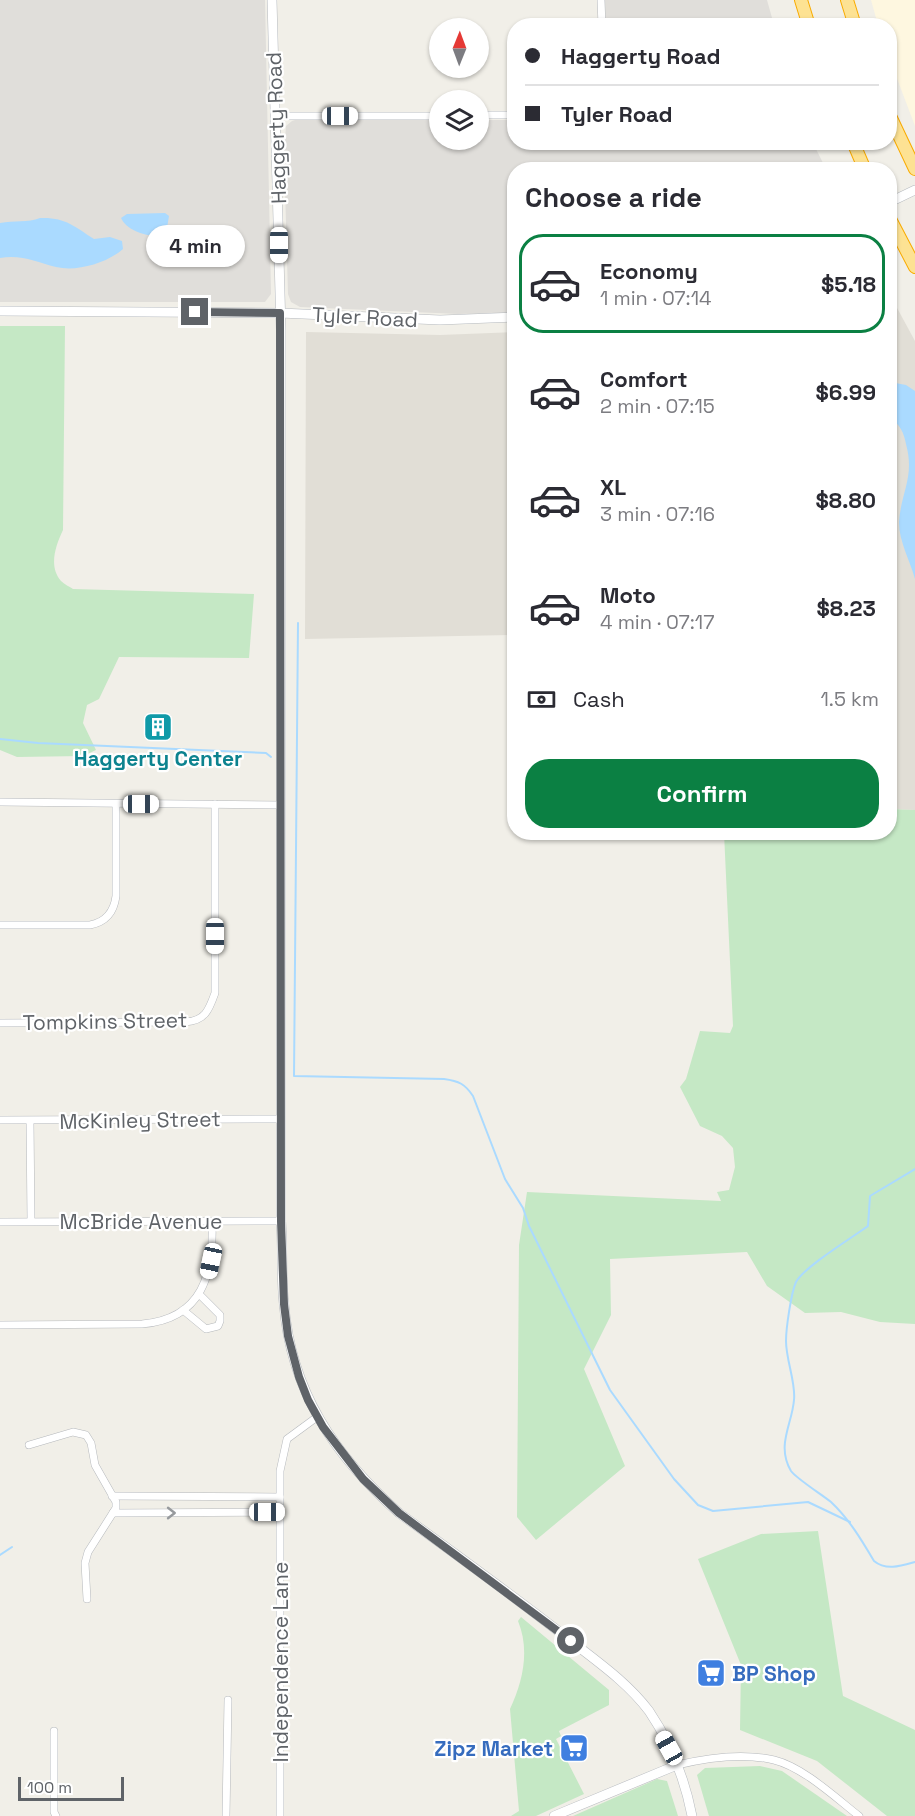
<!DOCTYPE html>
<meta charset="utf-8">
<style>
:root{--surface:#fff;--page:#f7f7f7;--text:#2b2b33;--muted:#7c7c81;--line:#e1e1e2;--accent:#0b8043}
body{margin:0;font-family:"Space Grotesk",sans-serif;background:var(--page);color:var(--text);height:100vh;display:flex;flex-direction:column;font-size:22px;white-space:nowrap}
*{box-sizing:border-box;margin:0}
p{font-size:20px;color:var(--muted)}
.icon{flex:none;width:33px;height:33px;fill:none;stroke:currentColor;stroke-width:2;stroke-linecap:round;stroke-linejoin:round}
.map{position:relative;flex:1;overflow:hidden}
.side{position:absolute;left:507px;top:162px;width:390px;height:678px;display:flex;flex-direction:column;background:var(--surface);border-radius:24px;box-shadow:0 2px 4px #0004}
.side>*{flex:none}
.top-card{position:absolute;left:507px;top:18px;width:390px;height:132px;border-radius:24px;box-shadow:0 2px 4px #0004;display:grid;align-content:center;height:132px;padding:0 18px;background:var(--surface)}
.needle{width:39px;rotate:1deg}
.buttons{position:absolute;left:429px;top:18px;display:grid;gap:12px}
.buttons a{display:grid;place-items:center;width:60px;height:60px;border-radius:50%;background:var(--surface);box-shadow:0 2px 4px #0004;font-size:30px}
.scale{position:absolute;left:18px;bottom:15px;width:106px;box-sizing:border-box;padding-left:6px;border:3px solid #5f6368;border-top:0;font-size:16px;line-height:21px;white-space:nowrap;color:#5f6368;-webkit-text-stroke:4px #fff;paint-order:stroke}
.end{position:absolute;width:27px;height:27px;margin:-14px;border:8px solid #5f6368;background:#fff;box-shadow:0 0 0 3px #fff}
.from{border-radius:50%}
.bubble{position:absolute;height:42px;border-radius:21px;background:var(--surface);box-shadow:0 2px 4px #0004;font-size:20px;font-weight:700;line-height:42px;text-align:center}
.car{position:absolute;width:18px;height:36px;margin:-18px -9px;border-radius:8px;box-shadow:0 0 4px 2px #0007;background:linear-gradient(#fff 24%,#345 0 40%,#fff 0 76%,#345 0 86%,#fff 0)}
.top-card b{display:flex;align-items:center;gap:21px;height:57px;font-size:22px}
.top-card b+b{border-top:2px solid var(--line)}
.top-card i{width:15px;height:15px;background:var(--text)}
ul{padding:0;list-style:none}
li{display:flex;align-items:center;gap:18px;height:99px;margin:0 12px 9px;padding:0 6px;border:3px solid transparent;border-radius:24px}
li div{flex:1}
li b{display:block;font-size:22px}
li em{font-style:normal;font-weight:700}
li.current{border-color:var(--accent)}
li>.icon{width:54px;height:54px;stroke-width:1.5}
h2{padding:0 18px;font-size:27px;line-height:72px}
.pay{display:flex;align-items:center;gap:15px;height:66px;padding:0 18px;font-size:22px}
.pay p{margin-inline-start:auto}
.action{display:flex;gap:12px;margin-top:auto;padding:12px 18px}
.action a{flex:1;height:69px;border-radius:24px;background:var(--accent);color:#fff;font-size:24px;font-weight:700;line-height:69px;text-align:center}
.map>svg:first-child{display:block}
.commercial{fill:#fef7e0}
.industrial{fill:#e0deda}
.education{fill:#e1ded6}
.green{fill:#c5e8c5}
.water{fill:#aadaff}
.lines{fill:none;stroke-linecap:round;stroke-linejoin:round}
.stream{stroke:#aadaff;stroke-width:2}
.street-casing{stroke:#b5b8bc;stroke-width:8}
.secondary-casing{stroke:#b6babf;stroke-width:10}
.highway-casing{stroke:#f9ab00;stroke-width:14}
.street{stroke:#fff;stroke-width:7}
.secondary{stroke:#fff;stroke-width:9}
.highway{stroke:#fde293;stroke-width:12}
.oneway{stroke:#979a9d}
.route{stroke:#5f6368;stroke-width:8}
.labels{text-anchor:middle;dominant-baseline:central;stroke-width:4.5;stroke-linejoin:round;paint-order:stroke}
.street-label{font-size:21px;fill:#5f6368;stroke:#fff}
.culture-label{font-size:21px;font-weight:bold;fill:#0d838f;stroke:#fff}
.shop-label{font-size:21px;font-weight:bold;fill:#366cbe;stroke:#fff;text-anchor:start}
</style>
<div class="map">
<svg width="915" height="1816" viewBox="0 0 915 1816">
<rect width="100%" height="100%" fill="#f1efe8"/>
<path class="commercial" d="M871,0h44v126l-25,-66v-34l-12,-1z"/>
<g class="industrial">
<path d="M0,0h265l6,294 -6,8h-265z"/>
<path d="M605,0h162l7,25h-168z"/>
<path d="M298,119h141l1,21h38l1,-20h35v22l299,1 13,26 -312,1v143l-56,1 -158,-7 -9,-5 -3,-8 -4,-142 2,-26 6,-5z"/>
</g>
<g class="education">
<path d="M890,295l25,46v469l-25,-1z"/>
<path d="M514,332v303l-209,4 1,-307 134,3z"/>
</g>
<g class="green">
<path d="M0,326h65l-2,204c-7,15 -15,36 -2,51 3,3 9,6 12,8l181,5 -5,64 -130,-1 -20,42 -12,6 -4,18 13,27 -13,6 -66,1 -17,-7z"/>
<path d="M890,809l25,1v514l-35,-2 -39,-10 -36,1 -38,-27 -20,-34 -137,7 1,56 -27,54 41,97 -89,74 -19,-23 2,-272 8,-53 194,9 -4,-9 12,-2 6,-23 -2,-19 -11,-12 -22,-10 -20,-39 6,-8 14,-48 30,2 3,-7 -9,-193 166,-1z"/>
<path d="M818,1531l25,165 72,34v86h-28l-70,-55 -77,-31 1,-65 -43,-106 63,-25z"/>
<path d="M521,1617l88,73v15l-50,26 2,5 -5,3 28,55 -48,22h-25l8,-5 -9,-102c13,-28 20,-59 8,-88z"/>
<path d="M760,1766l22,5 65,45h-138l-12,-41 8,-7z"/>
<path d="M657,1779l10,2 11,35h-105z"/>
</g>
<g class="water">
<path d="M165,213l4,3 -2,12 -5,7c-13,3 -35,-4 -41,-17l6,-4z"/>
<path d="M40,218c25,-1 34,8 54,21l16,-2 12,4 1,8c-16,14 -46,23 -67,18 -20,-5 -35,-13 -56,-9v-35c14,-3 28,0 40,-5z"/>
<path d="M890,382l16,3 9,6v188c-5,-19 -16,-37 -16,-57 2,-30 16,-45 7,-78 -2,-11 -6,-20 -16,-26z"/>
</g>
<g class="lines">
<g class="stream">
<path d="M298,623l-4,453 150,3c15,2 21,5 29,17l32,83 18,29 6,18 81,164 64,89 24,26 15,6 95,-9 42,20"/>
<path d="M0,739l38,4 228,10 5,4"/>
<path d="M915,1169l-45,27 -2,30c-15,11 -64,41 -72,56 -5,11 -10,47 -10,59 0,19 10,42 8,59 -2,25 -18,45 -3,71 6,8 30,23 40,31 18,17 30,37 43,59 12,10 27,5 41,1"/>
<path d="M0,1555l12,-8"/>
</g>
<g class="street-casing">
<g id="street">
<path d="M601,0l1,26"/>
<path d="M478,115h36"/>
<path d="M276,116h164"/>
<path d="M0,802l281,3"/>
<path d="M0,925h90c16,-3 24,-13 26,-29v-92"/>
<path d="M0,1023l185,-1c20,-1 24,-12 30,-29v-189"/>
<path d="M0,1120l280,-1"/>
<path d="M30,1121l1,100"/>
<path d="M0,1222l281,-1"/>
<path d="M183,1310l23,19 12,-3 2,-5v-6l-21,-21"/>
<path d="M0,1325l142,-1c61,-5 72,-51 70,-102"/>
<path d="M29,1445l44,-13 13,3 5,8 4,22 21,37v6l-28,44 -3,11 2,36"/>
<path d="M112,1496l168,1"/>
<path d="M113,1513l168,-1"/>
<path d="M54,1731v81l2,4"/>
<path d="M677,1765c29,-7 67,-12 97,-5 29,7 62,38 85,56"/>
<path d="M226,1816l2,-116"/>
<path d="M280,1816v-345l7,-32 30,-22"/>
</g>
</g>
<g class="secondary-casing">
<g id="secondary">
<path d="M272,0l9,330v891c2,28 0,56 3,83 7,88 51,152 115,209 58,42 116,84 172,128 27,21 57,42 78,70 21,31 36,69 43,105"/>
<path d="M890,202l25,-12"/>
<path d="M0,311l280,2 160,7 74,-3"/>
<path d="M554,1816l123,-51"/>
</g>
</g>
<g class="highway-casing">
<g id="highway">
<path d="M801,0l8,26"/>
<path d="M847,0l8,26"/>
<path d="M890,116l25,53"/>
<path d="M853,142l12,28"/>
<path d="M890,219l25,48"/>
</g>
</g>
<use href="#street" class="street"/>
<use href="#secondary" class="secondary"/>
<use href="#highway" class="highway"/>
</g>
<defs><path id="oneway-chevron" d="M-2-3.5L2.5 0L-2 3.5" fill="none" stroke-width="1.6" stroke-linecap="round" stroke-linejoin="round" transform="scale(1.5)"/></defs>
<use class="oneway" href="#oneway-chevron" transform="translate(171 1513)"/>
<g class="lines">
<path class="route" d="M195,312l85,1 1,908 3,83 4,32 11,41 9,23 15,27 40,52 36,34 172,128"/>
</g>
<defs>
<g id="building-square" transform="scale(1.5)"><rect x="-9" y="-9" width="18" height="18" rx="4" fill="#0f9aa8" stroke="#fff"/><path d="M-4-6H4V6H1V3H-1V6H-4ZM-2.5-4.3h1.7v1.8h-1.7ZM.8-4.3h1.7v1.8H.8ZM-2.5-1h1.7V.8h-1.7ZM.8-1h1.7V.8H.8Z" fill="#fff"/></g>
<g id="supermarket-square" transform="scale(1.5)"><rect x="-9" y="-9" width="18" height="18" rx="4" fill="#3f7fe0" stroke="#fff"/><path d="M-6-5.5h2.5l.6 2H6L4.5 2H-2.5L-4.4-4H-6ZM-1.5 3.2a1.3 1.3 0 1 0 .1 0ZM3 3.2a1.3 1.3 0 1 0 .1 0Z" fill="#fff"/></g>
</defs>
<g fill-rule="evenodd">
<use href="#building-square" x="158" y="727"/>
<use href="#supermarket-square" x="711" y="1673"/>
<use href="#supermarket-square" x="574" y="1748"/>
</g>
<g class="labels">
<g class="street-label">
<text transform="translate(276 128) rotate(-92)">Haggerty Road</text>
<text transform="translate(365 317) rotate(3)">Tyler Road</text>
<text transform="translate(105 1021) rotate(-1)">Tompkins Street</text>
<text transform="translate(140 1120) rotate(-1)">McKinley Street</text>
<text x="141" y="1221">McBride Avenue</text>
<text transform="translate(280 1662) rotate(-90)">Independence Lane</text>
</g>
<g class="culture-label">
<text x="158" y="758">Haggerty Center</text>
</g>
<g class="shop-label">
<text x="732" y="1673">BP Shop</text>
<text x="553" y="1748" text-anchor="end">Zipz Market</text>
</g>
</g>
</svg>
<div class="buttons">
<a><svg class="needle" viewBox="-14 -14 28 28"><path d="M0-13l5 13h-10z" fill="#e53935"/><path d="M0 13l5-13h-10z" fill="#7c7c81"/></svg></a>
<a><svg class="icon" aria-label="layers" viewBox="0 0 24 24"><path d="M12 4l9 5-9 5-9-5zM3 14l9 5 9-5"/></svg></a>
</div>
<div class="scale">100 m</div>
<i class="end from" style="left:571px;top:1641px"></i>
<i class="end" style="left:195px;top:312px"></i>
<div class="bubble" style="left:146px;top:225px;width:99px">4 min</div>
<i class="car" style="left:340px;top:116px;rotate:90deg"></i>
<i class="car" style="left:279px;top:245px;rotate:180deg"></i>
<i class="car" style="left:141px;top:804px;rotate:90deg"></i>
<i class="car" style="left:215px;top:936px;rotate:180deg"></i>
<i class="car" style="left:211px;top:1261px;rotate:192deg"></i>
<i class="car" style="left:267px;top:1512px;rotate:90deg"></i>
<i class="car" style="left:669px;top:1748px;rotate:331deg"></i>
<div class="top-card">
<b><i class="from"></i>Haggerty Road</b>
<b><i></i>Tyler Road</b>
</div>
<section class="side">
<h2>Choose a ride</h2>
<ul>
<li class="current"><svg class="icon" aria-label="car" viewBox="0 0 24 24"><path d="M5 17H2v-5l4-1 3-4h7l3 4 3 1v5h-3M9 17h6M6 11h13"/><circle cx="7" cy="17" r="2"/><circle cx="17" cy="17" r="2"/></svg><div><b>Economy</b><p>1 min · 07:14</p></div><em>$5.18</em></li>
<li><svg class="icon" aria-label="car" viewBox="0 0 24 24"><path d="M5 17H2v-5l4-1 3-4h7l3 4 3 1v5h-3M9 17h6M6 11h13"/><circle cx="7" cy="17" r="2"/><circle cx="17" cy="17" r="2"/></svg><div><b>Comfort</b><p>2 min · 07:15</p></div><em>$6.99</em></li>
<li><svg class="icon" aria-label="car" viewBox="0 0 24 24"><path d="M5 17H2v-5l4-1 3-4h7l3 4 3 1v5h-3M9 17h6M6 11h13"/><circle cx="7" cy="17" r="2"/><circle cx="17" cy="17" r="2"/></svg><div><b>XL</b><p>3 min · 07:16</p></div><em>$8.80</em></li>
<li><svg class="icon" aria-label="car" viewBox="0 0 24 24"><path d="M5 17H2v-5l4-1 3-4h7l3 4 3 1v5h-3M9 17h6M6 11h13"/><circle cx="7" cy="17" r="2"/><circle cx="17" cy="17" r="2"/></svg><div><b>Moto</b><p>4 min · 07:17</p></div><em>$8.23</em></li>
</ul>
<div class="pay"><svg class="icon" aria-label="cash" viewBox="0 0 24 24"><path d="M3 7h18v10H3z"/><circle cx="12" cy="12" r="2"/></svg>Cash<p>1.5 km</p></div>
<div class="action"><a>Confirm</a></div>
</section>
</div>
